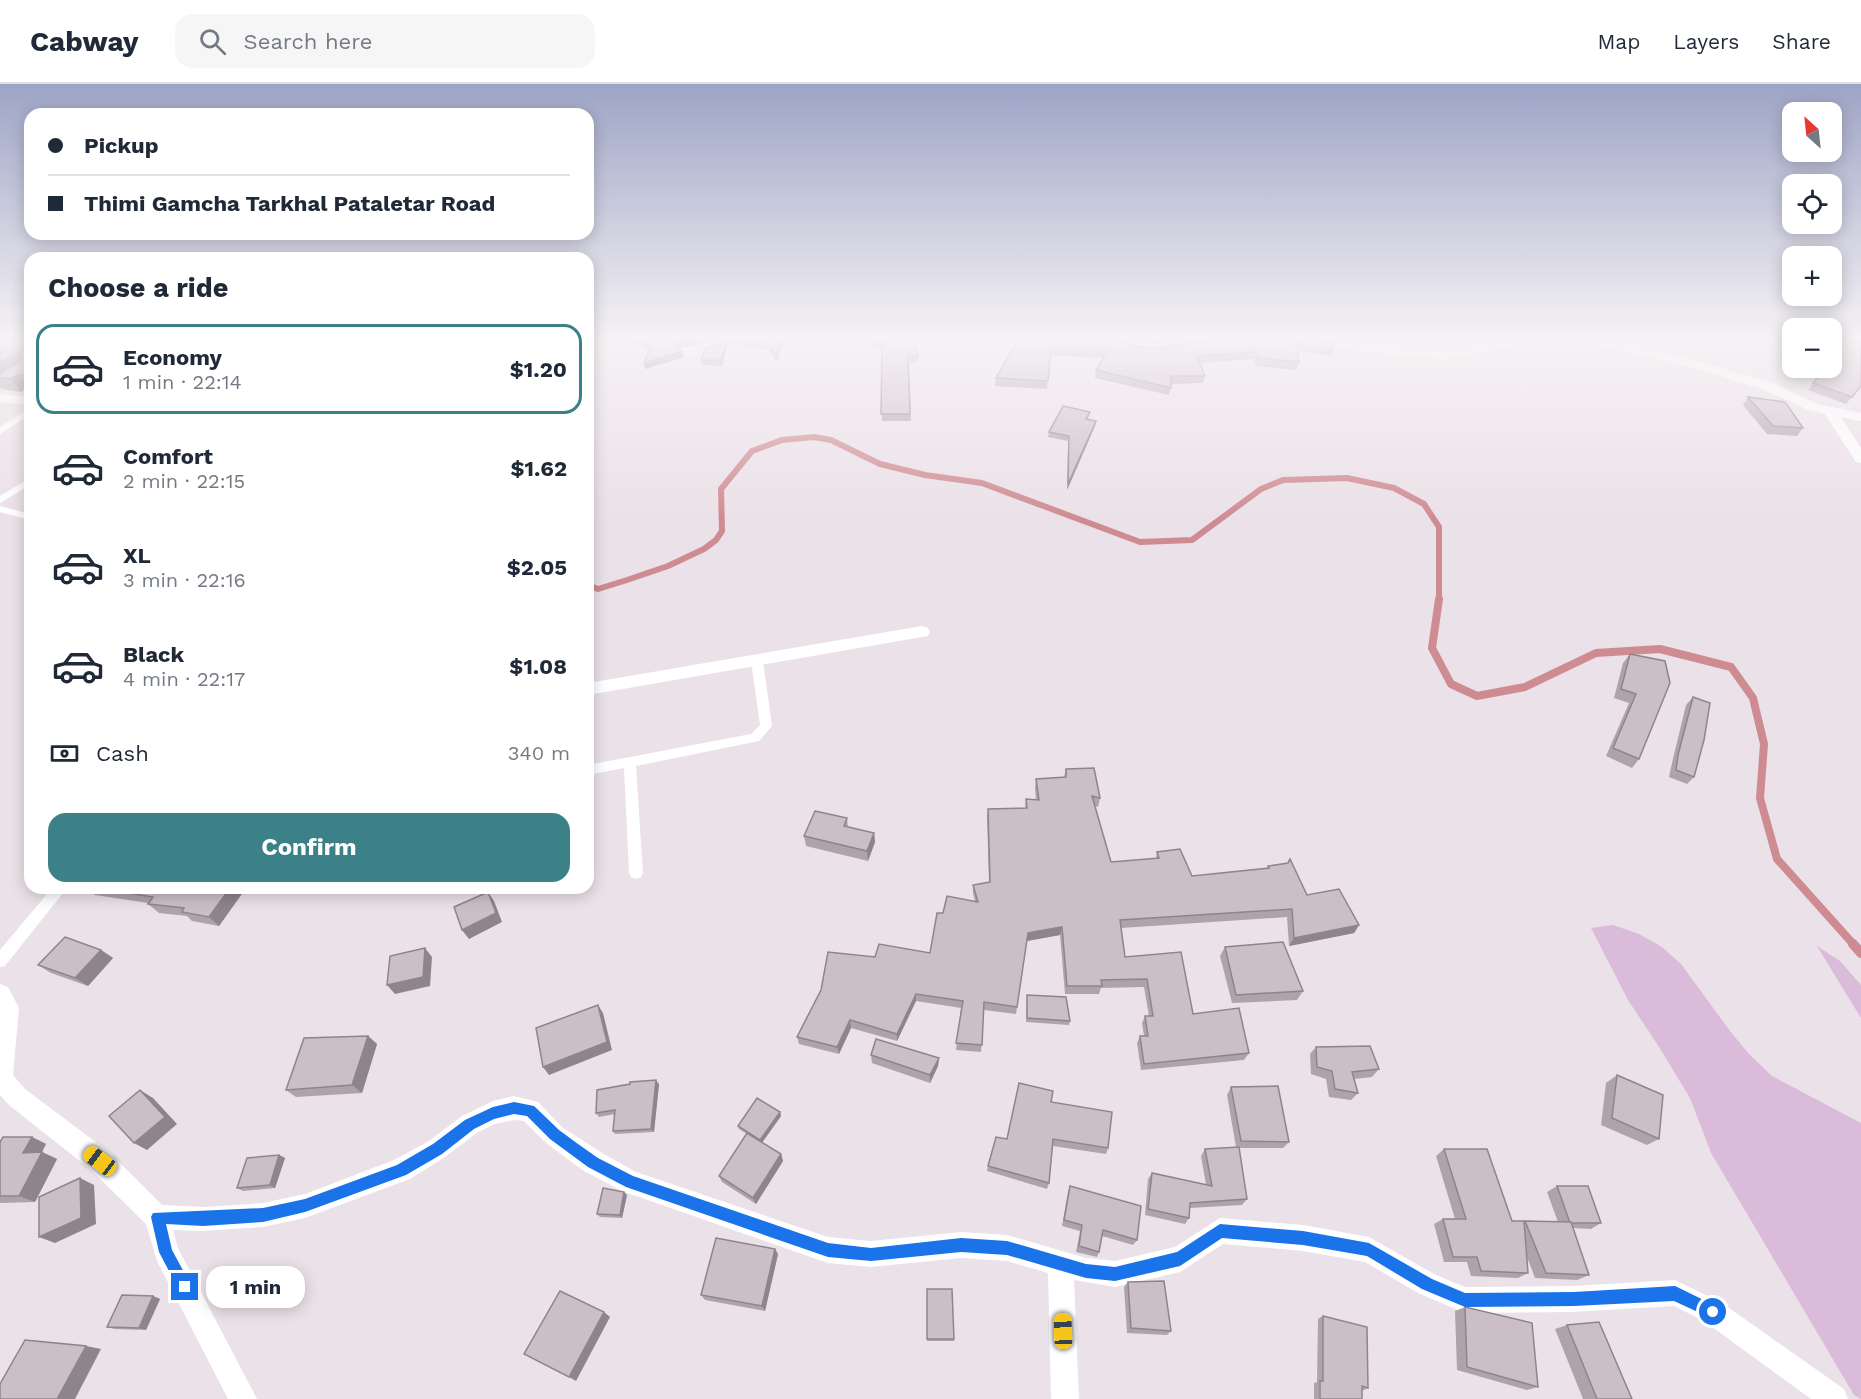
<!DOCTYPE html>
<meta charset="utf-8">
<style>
:root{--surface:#fff;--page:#f6f6f7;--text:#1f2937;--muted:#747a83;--line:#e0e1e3;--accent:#3c8088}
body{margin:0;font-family:"Work Sans",sans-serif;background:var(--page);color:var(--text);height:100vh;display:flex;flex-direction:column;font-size:22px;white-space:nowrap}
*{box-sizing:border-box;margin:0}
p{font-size:20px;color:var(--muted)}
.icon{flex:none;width:33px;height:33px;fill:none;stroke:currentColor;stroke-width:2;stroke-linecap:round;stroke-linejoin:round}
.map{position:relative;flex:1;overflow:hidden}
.panel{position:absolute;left:24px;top:168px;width:570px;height:642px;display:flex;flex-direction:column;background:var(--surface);border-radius:18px;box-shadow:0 3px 15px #0003}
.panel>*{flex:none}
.top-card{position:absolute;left:24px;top:24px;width:570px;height:132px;border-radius:18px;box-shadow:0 3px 15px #0003;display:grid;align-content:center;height:132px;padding:0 24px;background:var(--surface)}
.needle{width:39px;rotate:333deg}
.fabs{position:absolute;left:1782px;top:18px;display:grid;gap:12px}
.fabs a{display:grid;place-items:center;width:60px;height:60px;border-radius:12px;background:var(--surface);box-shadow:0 3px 15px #0003;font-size:30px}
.end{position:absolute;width:27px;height:27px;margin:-14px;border:8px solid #1a73e8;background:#fff;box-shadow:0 0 0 3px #fff}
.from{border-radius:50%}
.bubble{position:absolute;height:42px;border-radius:18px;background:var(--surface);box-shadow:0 3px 15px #0003;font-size:20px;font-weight:700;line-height:42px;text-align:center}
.car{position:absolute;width:18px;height:36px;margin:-18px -9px;border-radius:8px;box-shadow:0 0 4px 2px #0007;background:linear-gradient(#f5c518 24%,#345 0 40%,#f5c518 0 76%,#345 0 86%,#f5c518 0)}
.top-card b{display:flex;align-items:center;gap:21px;height:57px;font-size:22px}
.top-card b+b{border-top:2px solid var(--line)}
.top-card i{width:15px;height:15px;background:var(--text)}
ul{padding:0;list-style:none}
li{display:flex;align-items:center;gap:18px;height:90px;margin:0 12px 9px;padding:0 12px;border:3px solid transparent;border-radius:18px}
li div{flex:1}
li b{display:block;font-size:22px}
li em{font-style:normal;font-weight:700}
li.active{border-color:var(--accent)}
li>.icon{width:54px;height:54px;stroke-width:1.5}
h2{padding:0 24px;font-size:27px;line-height:72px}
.pay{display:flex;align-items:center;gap:15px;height:66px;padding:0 24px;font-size:22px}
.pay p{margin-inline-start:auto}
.action{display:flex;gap:12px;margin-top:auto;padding:12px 24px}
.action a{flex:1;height:69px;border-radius:18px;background:var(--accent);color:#fff;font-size:24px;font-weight:700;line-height:69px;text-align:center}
header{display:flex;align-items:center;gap:36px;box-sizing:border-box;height:84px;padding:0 30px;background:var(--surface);border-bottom:2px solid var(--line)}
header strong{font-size:28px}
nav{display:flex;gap:33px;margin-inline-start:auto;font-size:21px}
.search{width:420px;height:54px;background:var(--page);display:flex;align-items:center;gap:15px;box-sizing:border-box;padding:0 21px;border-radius:18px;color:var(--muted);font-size:22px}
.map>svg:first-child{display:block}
.green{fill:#dbbbda}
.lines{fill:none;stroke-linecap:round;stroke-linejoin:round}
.stream-far2{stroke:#ce8b91;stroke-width:6}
.stream-far1{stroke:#ce8b91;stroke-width:8}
.stream{stroke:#ce8b91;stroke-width:10}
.lane{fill:#fff;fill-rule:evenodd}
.street{fill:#fff;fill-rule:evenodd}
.wall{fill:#afa3ab}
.shaded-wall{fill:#8e858b}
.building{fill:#cbbec7;stroke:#8e858b;stroke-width:1.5}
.route{fill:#1a73e8}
</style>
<header>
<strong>Cabway</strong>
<div class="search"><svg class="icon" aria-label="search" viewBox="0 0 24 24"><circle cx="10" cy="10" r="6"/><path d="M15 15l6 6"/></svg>Search here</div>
<nav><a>Map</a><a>Layers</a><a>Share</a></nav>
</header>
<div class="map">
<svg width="1861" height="1315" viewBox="0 0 1861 1315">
<rect width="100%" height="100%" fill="#ebe1e8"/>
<g class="green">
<path d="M1613,841l26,9 23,13 19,17 49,67 19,23 23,22 89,47v276l-7,-4 -143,-242 -21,-55 -31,-51 -31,-47 -37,-72z"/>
<path d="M1817,862l23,15 21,24v33z"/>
</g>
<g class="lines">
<path class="stream-far2" d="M588,501l10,4 29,-9 41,-14 36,-17 12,-9 6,-9 -1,-42 31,-38 30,-11 32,-3 17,3 49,24 45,11 57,8 158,59 52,-2 69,-51 22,-9 64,-2 47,10 30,16 15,23v73"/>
<path class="stream-far1" d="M1439,515l-7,49 19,36 26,12 48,-9 71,-34 64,-4 71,18 22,31 11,46 -4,54 17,61 78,87"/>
<path class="stream" d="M1853,860l8,9"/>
<g class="lane">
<path d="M1615,252h8l-3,11 -7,-2z"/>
<path d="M30,324v7l-30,19v-7z"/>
<path d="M30,394v7l-30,18v-7z"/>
<path d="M0,422l30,8v6l-30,-8z"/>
<path d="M757,573l6,4 9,65 -13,15 -123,25 7,107 -2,4 -5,2 -5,-2 -2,-4 -5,-105 -36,7v-10l163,-31 9,-9 -9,-64z"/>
<path d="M52,804h15l-62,78 -5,1v-17z"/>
</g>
<g class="street">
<path d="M717,252h12l-7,12 -36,8 -6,-4 2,-3 31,-7z"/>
<path d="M1528,252h60l35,6 86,22 66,20 42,20 44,9v8l-20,-4 20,31v15l-5,-1 -31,-48 -17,-4 -43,-20 -64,-20 -78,-20 -42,-7 -52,1 -87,15 -132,-14 -6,-4 6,-4 132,14z"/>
<path d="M0,310l30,3v8l-30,-3z"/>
<path d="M922,542l6,2 2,4 -2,4 -340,59v-12z"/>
<path d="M0,900l8,3 11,21 -6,67 12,14 84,63 53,53 41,2 60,-4 42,-9 89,-34 35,-19 33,-25 31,-15 21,-5 24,6 24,25 40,26 34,19 192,65 43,4 90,-9 46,3 79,23 29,3 60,-14 45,-29 83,7 66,12 67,38 29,12 108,-1 102,-6 47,23 122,86 4,10h-37l-107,-78 -30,-15 -101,6 -108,1 -47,-20 -53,-31 -62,-11 -80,-7 -43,28 -65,15 -41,-7 5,119h-28l-3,-126 -41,-12 -46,-3 -90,9 -43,-4 -206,-72 -38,-20 -38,-28 -22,-22 -10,-1 -19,4 -17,8 -33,25 -35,22 -105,39 -42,9 -60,4 -30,-1 5,18 79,151h-29l-71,-138 -11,-37 -55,-54 -82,-65 -9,-10z"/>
</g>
</g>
<g class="wall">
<path d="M0,252h30v51l-9,5 -19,-3 -2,-2z"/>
<path d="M630,252h85l-3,4 -32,8v1l2,2 2,6 -39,12 4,-17 -17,-10z"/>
<path d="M727,252h60l-11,25 -7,-11 -41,-7 -6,23 -20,-1 -1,-5 20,-16z"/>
<path d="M872,252l46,19v7l-9,1 2,58h-29v-72h-9z"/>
<path d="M1020,252l110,9 22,4 130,-13 52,12 -2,8 -35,-5 2,11 -3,8 -40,-4 -2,-7 -54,4 5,13 -2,7 -32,1 -2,11 -74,-17 1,-8 7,-12 -53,-3 -3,34 -52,-3 1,-8z"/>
<path d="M1124,252h79l-52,8z"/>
<path d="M1634,252h24l-4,7 -21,-5z"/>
<path d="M1792,270v12l-9,-2 6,-7z"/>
<path d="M1803,284h29l29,18 -15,18 -38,-14 15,-19z"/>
<path d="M1748,313l55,31 -6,8 -30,-2 -24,-29z"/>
<path d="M1090,328l-2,7 8,2 -1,5 -28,64 1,-49 -20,-4 1,-5z"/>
<path d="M1630,570l35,7 -26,98 -7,9 -26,-12 23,-53 -15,-5 9,-35z"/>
<path d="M1693,613l1,80 -7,7 -18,-7 3,-14 14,-58z"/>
<path d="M1066,685l34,29 -2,9 -3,-1 16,56 45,-4 1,-6 35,24 75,-8 1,-2 39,29 52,30 -5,8 -65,13 -2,-29 -166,11 4,29 68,57 56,39 -5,7 -103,10 -4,-27 3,-7h4l-2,-13 3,-7h4l-5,-29 -43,1 -2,6h-34l-5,-59 -33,6 -11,73 -32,-4 -3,42 -25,-2 5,-42 -45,-7 -19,40 -46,-13 -12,26 -40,-10 -2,-7 78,-80 55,-4 13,-40 32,-12 -2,-8v-8l16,-3 -2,-65 1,-8 37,-1 1,-9 10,1 -1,-12 1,-9 28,-2z"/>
<path d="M847,734l1,9 26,6 1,9 -7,19 -62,-15 -2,-10z"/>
<path d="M86,804h160l-27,38 -27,-5 -5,-5 -28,-3 -11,-9v-1l-53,-8z"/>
<path d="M1225,863l78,44 -6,9 -65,3 -12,-47z"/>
<path d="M101,866l12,8 -25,28 -37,-13 -13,-8z"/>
<path d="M1027,911l43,26 -1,4 -43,-3z"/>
<path d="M368,952l9,8 -15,49 -66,4 -10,-7z"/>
<path d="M1316,963l63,22 -7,8 -18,2 4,14 -7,7 -22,-3 -3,-18 -15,-5 -1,-20z"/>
<path d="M871,971l68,3 -1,8 -8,17 -58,-20z"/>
<path d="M1617,991l42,64 -12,6 -46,-20 5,-42z"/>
<path d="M630,1000h29l-5,48 -39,2 -2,-3 2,-17 -16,3 -3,-4z"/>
<path d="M1231,1003l58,55 -6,6h-44l8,51 -5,6 -52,3 -1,10 -4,6 -40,-9 3,-36 4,-6 54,12 -5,-29 4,-7 31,-2 -9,-52z"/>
<path d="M1051,1018l57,46 -2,6 -53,-8 -4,37 -2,6 -60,-18 1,-5 19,-27z"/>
<path d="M780,1028l1,4 -19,27 19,11 2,7 -27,43 -34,-22 -3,-6 28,-42 -8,-5 -1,-3z"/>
<path d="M32,1053l14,7 -4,8 15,7 -22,43 -35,1v-61z"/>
<path d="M1444,1065l68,72 46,1 -11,-30 10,-6 44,37 -10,6 -18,-1 16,47 -12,5 -42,-2 -8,-21 1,16 -10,5 -47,-2 -4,-14h-23l-10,-38 9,-5h12l-19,-63z"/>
<path d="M279,1071l6,3 -10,30 -32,3 -6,-3z"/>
<path d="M1070,1102l67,54 -4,5 -31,-9 -3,16 -2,5 -21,-5 4,-21 -18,-5 6,-34z"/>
<path d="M627,1111l-5,23 -22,-1 -3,-3z"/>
<path d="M778,1170l-13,57 -60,-11 -4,-5z"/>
<path d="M1128,1198l43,49 -4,4 -40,-2 -3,-46z"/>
<path d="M927,1205h25l2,52h-27z"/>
<path d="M153,1212l7,3 -14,31 -32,-1 -7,-2z"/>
<path d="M1465,1223l73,80 -11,3 -70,-20 -2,-59z"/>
<path d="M1323,1232l45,72 -6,3v8h-48v-16l3,-1 1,-63z"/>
<path d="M1567,1241l65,74h-49l-28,-70z"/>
</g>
<g class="shaded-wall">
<path d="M701,252h14l-3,4 -32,8 -2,4 -1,-5 2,-5z"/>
<path d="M784,252h3l-11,25v-6z"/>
<path d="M1152,252h51l-52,8z"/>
<path d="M727,253l1,6 -6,23 -1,-6z"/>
<path d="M21,267l9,12 -30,15v-16z"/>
<path d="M682,267l2,6 -39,12 -1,-6z"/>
<path d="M19,290l10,12 -8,6 -10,-13z"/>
<path d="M1096,337l-1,5 -28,64 1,-6z"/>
<path d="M874,749l1,9 -7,19 -1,-10z"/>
<path d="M230,804h16l-27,38 -10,-9z"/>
<path d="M488,808l6,9 8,21 -33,17 -7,-9z"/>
<path d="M1359,841l-5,8 -65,13 5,-8z"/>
<path d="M1062,843l-2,8 -33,6 1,-8z"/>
<path d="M425,864l7,9 -2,29 -35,8 -8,-9z"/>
<path d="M101,866l12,8 -25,28 -13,-8z"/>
<path d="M916,910v7l-19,40v-7z"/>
<path d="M598,921l5,8 9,37 -63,25 -6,-8z"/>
<path d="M850,936l1,8 -12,26 -2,-7z"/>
<path d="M368,952l9,8 -15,49 -10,-8z"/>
<path d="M939,974l-1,8 -8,17v-8z"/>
<path d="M656,996l3,4 -5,48 -3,-3z"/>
<path d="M140,1006l13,8 24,26 -30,26 -13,-7z"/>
<path d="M780,1028l1,4 -20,28 -1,-4z"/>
<path d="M32,1053l14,7 -8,15 -15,-6z"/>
<path d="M42,1068l15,7 -22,43 -16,-6z"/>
<path d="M781,1070l2,7 -27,43 -3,-6z"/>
<path d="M279,1071l6,3 -10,30 -5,-3z"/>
<path d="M80,1094l14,7 2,39 -41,19 -16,-6z"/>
<path d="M624,1108l3,3 -5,23 -2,-3z"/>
<path d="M775,1165l3,5 -13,57 -3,-5z"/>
<path d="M153,1212l7,3 -14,31 -7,-2z"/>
<path d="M604,1228l6,5 -34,64 -7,-4z"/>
<path d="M86,1262l15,3 -26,50h-18z"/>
</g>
<g class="building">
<path d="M0,252h30v40l-11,-2 -8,5 -11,-1v-5l21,-12v-10l-21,11z"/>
<path d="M630,252h71l-22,6 -2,5 5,4 -38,12 6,-15z"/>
<path d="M727,252h57l-8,19 -8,-11 -41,-7 -6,23h-20l4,-12 16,-4z"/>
<path d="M872,252h42l4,19 -10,1 2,58h-29l1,-72h-9z"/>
<path d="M1020,252h89l21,9 22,4 85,-13h45l53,6 -1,6 -38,-5 3,19 -41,-4 -2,-6 -59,4 8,20h-34v12l-75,-18 12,-19 -57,-4 -3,34 -52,-3z"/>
<path d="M1832,252h20l9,4v46l-9,11 -39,-14 13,-15h6z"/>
<path d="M1748,313l37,5 18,26 -30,-2z"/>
<path d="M1063,322l27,6 -4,7 10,2 -28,63 1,-48 -20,-4z"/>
<path d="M1630,570l35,7 5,22 -31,76 -26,-11 23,-54 -15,-5z"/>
<path d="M1693,613l17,6 -6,37 -10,37 -18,-7 2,-15z"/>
<path d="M1094,684l6,30 -8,-2 19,66 48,-4 -2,-6 23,-3 12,27 77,-8 -1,-2 20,-3 2,-4 17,36 32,-6 20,36 -65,13 -2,-29 -172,11 5,37 56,-5 12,62 46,-6 10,45 -105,11 -4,-28h8l-3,-20h8l-6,-37 -46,1 1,6h-35l-5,-59 -34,6 -11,74 -33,-5 -2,43 -26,-2 7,-42 -47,-7 -19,40 -47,-14 -13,27 -40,-10 24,-47 7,-38 47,5 4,-13 51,9 7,-40h6l4,-17 31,6 -5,-17 17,-3 -2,-73 39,-1 -1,-9 13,1 -3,-21 30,-2v-8z"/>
<path d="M815,727l32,7 -3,8 30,7 -7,18 -63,-15z"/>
<path d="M97,804h133l-21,29 -27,-5 2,-4 -36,-4 5,-7z"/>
<path d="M488,808l8,21 -34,17 -8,-23z"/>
<path d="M65,853l36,13 -26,28 -37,-13z"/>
<path d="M1283,858l20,49 -67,4 -11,-48z"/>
<path d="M425,864l-2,29 -36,8 3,-29z"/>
<path d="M1027,911l39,2 4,24 -43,-3z"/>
<path d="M598,921l9,37 -64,25 -7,-39z"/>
<path d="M368,952l-16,49 -66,5 18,-52z"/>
<path d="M876,955l63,19 -9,17 -59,-20z"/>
<path d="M1370,962l9,23 -27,3 6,21 -23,-4 -3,-18 -15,-4 -1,-20z"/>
<path d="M1617,991l46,20 -4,44 -47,-21z"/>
<path d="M656,996l-5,49 -38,2 2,-21 -19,3 1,-23 33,-6v-2z"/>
<path d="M1019,999l34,8 -2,11 61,10 -4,36 -55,-9 -4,44 -61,-17 8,-29 11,2z"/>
<path d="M1278,1002l11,56 -48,-1 -10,-54z"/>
<path d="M140,1006l25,27 -31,26 -25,-27z"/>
<path d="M757,1014l23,14 -20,28 -22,-14z"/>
<path d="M747,1049l34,21 -28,44 -34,-22z"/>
<path d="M3,1053h29l-9,16 19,-1 -23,44h-19v-54z"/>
<path d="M1239,1063l8,52 -57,4 -1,15 -41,-9 4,-36 60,13 -7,-37z"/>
<path d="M1444,1065h43l25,72h12l4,52 -47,-2 -4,-14h-24l-10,-38h23z"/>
<path d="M279,1071l-9,30 -33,3 10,-30z"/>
<path d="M80,1094l1,40 -42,19v-40z"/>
<path d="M1070,1102l71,20 -4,34 -34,-10 -4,22 -20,-6 3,-21 -18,-5z"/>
<path d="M1557,1102h31l13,37h-31z"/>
<path d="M603,1104l21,4 -4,23 -23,-1z"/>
<path d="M1525,1137l46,1 18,53 -43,-2z"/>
<path d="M716,1154l59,11 -13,57 -61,-11z"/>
<path d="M1164,1197l7,50 -40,-3 -3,-46z"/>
<path d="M927,1205h25l2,50h-27z"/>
<path d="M560,1207l44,21 -35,65 -45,-23z"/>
<path d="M122,1211l31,1 -14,32 -32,-1z"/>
<path d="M1465,1223l67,16 6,64 -71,-20z"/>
<path d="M1323,1232l44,11 1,61 -6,-2v13h-42v-18h3z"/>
<path d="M1599,1238l33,77h-35l-30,-74z"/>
<path d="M25,1256l61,6 -29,53h-57v-15z"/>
</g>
<linearGradient id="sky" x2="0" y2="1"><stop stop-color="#9da4c5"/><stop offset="0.58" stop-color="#f6f2f5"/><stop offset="1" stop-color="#f6f2f5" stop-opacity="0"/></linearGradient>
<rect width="1861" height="437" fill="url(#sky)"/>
<path class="route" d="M514,1018l20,4 25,24 19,14 20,14 35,18 195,67 43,5 90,-10 46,3 79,23 29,3 62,-15 43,-28 83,7 66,12 63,36 33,14 109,-1 101,-6 43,21 2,5 -2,5 -5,2 -39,-18 -100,5 -109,1 -43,-18 -55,-33 -64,-11 -81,-7 -42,28 -65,15 -29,-3 -79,-23 -46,-3 -90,9 -43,-4 -202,-70 -38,-20 -38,-28 -23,-23 -13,-2 -20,5 -20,10 -32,25 -36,21 -101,37 -42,10 -60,4 -37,-2 6,26 20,37 -2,5 -5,2 -5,-2 -21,-40 -8,-35 2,-4 110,-5 42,-9 92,-34 36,-21 32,-24 28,-13z"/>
</svg>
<div class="fabs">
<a><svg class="needle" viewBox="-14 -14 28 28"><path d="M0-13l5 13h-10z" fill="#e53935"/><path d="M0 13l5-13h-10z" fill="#747a83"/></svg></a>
<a><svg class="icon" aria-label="locate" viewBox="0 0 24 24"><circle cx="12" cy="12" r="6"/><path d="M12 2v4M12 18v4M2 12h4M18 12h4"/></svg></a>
<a>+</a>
<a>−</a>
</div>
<i class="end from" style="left:1713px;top:1228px"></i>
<i class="end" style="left:185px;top:1203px"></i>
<div class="bubble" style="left:206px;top:1182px;width:99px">1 min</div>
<i class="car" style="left:100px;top:1077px;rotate:307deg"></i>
<i class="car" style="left:1063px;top:1247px;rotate:358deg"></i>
<div class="top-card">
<b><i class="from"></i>Pickup</b>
<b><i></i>Thimi Gamcha Tarkhal Pataletar Road</b>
</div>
<section class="panel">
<h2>Choose a ride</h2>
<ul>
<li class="active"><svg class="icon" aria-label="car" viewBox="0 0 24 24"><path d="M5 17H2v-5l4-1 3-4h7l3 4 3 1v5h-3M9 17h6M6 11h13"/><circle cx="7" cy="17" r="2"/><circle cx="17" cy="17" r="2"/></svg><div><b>Economy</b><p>1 min · 22:14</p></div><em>$1.20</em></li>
<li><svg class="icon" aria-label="car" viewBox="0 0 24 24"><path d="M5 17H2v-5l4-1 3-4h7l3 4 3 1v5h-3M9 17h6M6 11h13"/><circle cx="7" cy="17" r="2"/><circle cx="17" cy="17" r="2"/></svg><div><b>Comfort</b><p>2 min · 22:15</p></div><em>$1.62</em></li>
<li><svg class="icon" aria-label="car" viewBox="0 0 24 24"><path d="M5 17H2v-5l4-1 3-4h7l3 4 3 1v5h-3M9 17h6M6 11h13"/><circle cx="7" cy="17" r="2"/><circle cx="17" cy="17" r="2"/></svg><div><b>XL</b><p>3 min · 22:16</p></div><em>$2.05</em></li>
<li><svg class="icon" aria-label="car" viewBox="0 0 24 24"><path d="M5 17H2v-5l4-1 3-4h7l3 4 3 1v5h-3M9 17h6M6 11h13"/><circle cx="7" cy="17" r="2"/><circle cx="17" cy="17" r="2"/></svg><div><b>Black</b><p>4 min · 22:17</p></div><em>$1.08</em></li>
</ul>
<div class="pay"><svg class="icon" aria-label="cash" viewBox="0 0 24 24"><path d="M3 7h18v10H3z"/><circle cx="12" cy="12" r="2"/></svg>Cash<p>340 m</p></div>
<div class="action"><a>Confirm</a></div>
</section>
</div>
